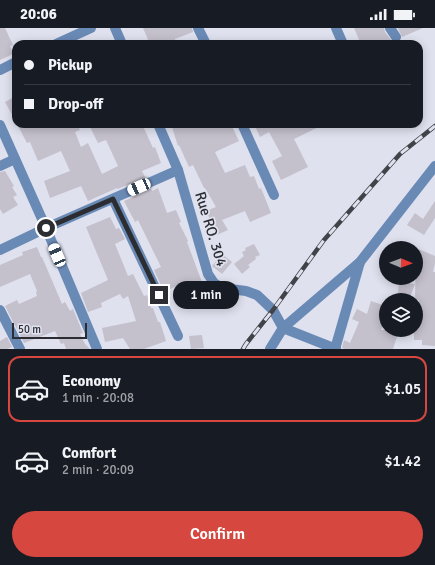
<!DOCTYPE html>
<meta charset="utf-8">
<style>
:root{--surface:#171b24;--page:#242831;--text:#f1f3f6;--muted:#9ea1a6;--line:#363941;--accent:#d5473f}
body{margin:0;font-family:Signika,sans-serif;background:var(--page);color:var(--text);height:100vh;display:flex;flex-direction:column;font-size:15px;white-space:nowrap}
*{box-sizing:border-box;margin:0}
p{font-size:13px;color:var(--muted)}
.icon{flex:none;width:22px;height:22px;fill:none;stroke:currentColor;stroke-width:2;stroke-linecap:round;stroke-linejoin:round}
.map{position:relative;height:321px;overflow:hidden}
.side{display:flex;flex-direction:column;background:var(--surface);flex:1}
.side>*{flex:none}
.hud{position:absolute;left:12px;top:12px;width:411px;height:88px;border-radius:12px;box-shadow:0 2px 10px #0003;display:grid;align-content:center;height:88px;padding:0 12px;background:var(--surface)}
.needle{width:26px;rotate:91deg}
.fabs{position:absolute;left:379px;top:213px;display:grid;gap:8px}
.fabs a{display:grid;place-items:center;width:44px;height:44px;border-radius:50%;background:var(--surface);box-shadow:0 2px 10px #0003;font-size:20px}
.scale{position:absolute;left:12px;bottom:10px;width:75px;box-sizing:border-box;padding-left:4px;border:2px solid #2c2d32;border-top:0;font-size:11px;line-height:14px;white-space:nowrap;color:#2c2d32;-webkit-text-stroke:3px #dfe1ee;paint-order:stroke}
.end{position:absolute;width:18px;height:18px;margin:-9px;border:5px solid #2c2d32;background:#fff;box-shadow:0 0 0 2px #fff}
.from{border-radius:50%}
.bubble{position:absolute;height:28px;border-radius:14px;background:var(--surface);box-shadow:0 2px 10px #0003;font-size:13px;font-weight:600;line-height:28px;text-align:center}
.car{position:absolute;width:12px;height:24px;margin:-12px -6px;border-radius:5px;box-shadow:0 0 3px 1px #0007;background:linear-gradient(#fff 24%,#345 0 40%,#fff 0 76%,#345 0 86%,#fff 0)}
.hud b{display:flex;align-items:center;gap:14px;height:38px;font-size:15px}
.hud b+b{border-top:1px solid var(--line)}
.hud i{width:10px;height:10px;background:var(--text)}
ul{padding:7px 0 0;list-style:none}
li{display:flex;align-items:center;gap:12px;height:66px;margin:0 8px 6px;padding:0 4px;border:2px solid transparent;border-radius:12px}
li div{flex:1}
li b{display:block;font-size:15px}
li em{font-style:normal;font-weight:600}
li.on{border-color:var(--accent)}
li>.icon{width:36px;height:36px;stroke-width:1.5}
.button{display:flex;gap:8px;margin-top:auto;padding:8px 12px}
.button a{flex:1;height:46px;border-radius:24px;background:var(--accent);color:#fff;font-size:16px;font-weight:600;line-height:46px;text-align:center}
.status{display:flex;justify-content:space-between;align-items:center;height:28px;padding:0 20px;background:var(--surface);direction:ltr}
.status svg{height:11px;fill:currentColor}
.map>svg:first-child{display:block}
.building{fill:#c4c0cc}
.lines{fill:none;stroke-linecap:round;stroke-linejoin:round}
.minor{stroke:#6a8ab6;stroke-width:10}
.rail-casing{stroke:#424349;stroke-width:4.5}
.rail{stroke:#dfe1ee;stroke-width:3;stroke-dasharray:9;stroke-linecap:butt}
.route{stroke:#2c2d32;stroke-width:5}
.labels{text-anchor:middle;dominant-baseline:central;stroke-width:3.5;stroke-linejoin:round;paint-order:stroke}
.street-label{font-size:15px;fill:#2c2d32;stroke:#dfe1ee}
</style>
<div class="status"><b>20:06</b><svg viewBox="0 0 49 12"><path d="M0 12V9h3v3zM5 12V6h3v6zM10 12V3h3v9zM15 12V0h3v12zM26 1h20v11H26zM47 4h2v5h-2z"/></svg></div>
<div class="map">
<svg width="435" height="321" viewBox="0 0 435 321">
<rect width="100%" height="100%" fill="#dfe1ee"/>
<g class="building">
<path d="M0,0h5l8,17 -3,1 3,8 -13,6z"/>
<path d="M143,0h49l1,4 -18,7 2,5h-27z"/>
<path d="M354,0h30l1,4 7,9 -6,3h-25z"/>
<path d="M398,0h25l-21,9z"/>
<path d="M16,68v26l-11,-20z"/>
<path d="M17,96h60l3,6 -5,2 6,15 7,-4 14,31 16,-8 -12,-26 -8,3 -8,-16 7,-3h45l11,24 2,-1 6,16 -19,8 3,6 -27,12 -1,-1 -29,13 -7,-15 -31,12 -6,-17 26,-10 -9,-20 -23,10 -8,-19 -3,1z"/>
<path d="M171,96h60l8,17 -24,11 10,21 20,-8 5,12 4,-1 5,13 2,-1 10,25 -21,9 -5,-11 -23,9 6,10 -11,5 -11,-24 10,-4 -11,-19h-1l-11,-23 -4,2 -10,-22 -1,1z"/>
<path d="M254,96h71l-31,15 14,28 -27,13 -9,-19 10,-5 -13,-24 -9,5z"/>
<path d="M5,143l9,15 -2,1 5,8 -4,2 5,8 -15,9 -3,-5v-37z"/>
<path d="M158,160l9,25 9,-3 5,12 -2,1 9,18 -1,1 19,51 -21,7 -2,-17 -19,9 -10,-22 7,-3 -23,-47 -3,2 -11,-21 27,-12 1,2z"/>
<path d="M435,173v17l-11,17 -17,-10 8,-12 8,6z"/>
<path d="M110,189l6,12 3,-1 6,11 -10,5 13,32 5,-2 11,22 3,-1 4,13h2l5,14h2l6,19 -22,8h-14l-7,-11 -18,4 -3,-14 34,-7 -8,-25 -5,3 -3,-5 -19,9 1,4 -14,5 -7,-19 27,-13 -22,-53z"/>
<path d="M254,216l6,11 -5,2 1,2 -8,6 2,2 -8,7 -8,-10 10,-8 -2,-4 4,-2 -1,-2z"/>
<path d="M37,219l4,10h1l20,47 3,-2 5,9 3,-2 10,24 -3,1 5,10 5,5h-24l-2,-6 -3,1 -6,-13 -31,12 -19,-37 12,-6 2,4 18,-8 -1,-4 1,-1 -7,-17 -30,13v-22l23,-10 -1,-3z"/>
<path d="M416,220l19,8v7l-2,9h2v74l-13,-1v-5h-8v-10h2v-9h1l2,-21h-4z"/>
<path d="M222,226l10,8 -10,12 -10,-8z"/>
<path d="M399,254l16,2 -6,16h-12z"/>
<path d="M371,273l15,5v10l-5,14h18l-6,19h-48l-3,-1 2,-8 6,3 9,-21 -7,-3 5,-10 10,5z"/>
<path d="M202,307l2,13 -13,1 -2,-13z"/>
<path d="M7,309l5,10 -5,2h-7v-8z"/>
</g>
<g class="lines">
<g class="minor">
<path d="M115,0l7,16"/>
<path d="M198,0l8,16"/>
<path d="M336,0l7,16"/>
<path d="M390,0l6,9"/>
<path d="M56,16l35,-16"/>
<path d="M0,42l16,-8"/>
<path d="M158,96l20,46 30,104 6,9 8,5 24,3 11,4 16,15 10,18 53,21"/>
<path d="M242,96l32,71"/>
<path d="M0,97l46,103 51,121"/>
<path d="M0,138l15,-7"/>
<path d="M113,171l65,137"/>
<path d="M0,222l46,-22 132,-58"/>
<path d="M0,282l20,39"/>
<path d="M270,321l13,-21 77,-66 75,-96"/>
<path d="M335,321l25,-87"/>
</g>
<g class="rail-casing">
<path id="rail" d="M243,321l3,-5 27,-34 51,-70 76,-86 35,-28"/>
</g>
<use href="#rail" class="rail"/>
</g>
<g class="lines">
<path class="route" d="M46,200l67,-29 46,96"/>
</g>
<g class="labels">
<g class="street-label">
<text transform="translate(211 201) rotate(73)">Rue RO. 304</text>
</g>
</g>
</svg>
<div class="fabs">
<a><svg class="needle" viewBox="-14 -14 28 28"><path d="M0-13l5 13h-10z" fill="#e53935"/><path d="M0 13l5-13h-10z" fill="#9ea1a6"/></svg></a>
<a><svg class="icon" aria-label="layers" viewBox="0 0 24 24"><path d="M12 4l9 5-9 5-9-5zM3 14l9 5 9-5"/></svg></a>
</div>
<div class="scale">50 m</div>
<i class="end from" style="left:46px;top:200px"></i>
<i class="end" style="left:159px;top:267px"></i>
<div class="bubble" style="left:173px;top:253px;width:66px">1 min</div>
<i class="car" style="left:139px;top:159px;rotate:246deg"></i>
<i class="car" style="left:57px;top:227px;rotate:337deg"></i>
<div class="hud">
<b><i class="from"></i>Pickup</b>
<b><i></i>Drop-off</b>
</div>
</div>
<section class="side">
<ul>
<li class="on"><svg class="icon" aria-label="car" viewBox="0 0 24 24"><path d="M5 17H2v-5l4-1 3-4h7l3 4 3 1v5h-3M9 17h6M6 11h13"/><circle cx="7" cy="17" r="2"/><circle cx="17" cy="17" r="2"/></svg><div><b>Economy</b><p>1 min · 20:08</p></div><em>$1.05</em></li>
<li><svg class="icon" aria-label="car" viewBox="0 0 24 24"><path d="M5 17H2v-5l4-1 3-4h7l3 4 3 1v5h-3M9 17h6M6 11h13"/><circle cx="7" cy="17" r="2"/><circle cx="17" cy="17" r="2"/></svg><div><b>Comfort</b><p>2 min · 20:09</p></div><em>$1.42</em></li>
</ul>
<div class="button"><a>Confirm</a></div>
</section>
